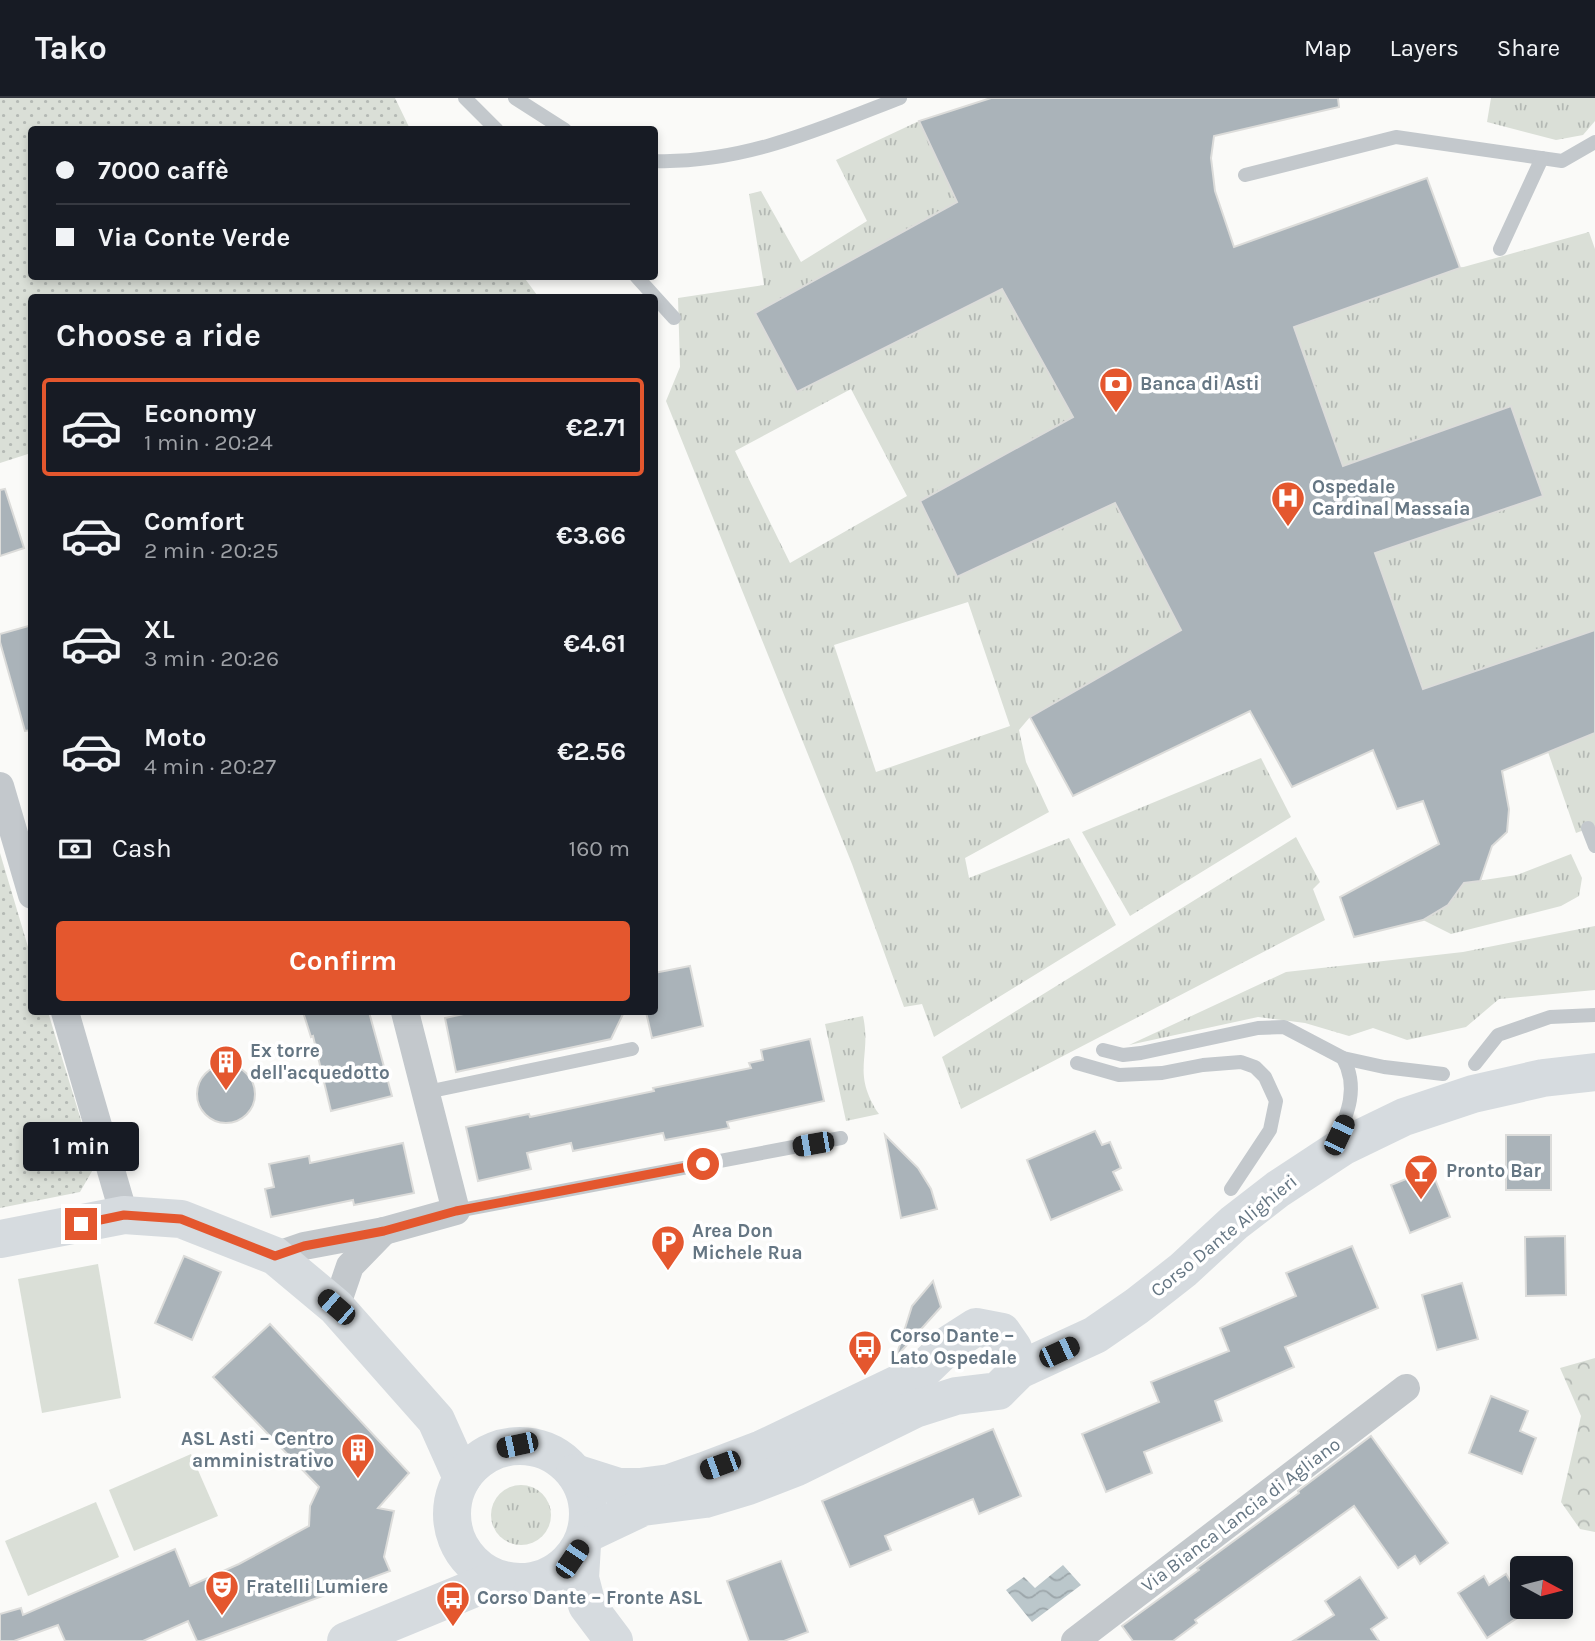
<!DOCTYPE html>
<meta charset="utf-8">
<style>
:root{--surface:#171b24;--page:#242831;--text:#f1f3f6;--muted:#9ea1a6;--line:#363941;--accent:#e4572e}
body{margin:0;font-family:Karla,sans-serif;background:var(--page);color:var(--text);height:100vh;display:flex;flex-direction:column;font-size:26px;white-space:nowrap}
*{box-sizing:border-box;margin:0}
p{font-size:23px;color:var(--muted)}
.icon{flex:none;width:38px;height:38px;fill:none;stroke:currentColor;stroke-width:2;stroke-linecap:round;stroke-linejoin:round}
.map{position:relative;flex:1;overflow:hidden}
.drawer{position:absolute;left:28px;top:196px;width:630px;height:721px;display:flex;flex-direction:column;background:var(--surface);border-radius:7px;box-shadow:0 4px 10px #0003}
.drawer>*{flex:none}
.guide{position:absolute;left:28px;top:28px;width:630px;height:154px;border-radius:7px;box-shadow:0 4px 10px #0003;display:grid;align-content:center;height:154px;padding:0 28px;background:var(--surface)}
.needle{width:46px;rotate:97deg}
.controls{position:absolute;left:1510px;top:1458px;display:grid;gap:14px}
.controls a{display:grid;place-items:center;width:63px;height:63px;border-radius:7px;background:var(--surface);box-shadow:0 4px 10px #0003;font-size:35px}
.end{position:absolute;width:32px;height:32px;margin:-16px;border:9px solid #e4572e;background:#fff;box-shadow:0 0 0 4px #fff}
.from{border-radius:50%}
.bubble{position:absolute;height:49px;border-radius:7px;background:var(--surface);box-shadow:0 4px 10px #0003;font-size:23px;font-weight:700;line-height:49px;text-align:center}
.car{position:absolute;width:21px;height:42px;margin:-21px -10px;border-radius:9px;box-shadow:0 0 5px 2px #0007;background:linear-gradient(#222 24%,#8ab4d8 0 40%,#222 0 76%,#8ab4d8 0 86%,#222 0)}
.guide b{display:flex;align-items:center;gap:24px;height:66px;font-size:26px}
.guide b+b{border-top:2px solid var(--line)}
.guide i{width:18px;height:18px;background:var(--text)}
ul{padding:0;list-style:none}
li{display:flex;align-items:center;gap:21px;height:98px;margin:0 14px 10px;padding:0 14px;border:4px solid transparent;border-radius:7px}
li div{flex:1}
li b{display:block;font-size:26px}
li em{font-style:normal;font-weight:700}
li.selected{border-color:var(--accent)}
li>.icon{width:63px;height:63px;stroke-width:1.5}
h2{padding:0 28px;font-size:32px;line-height:84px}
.pay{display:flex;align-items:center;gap:18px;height:77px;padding:0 28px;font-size:26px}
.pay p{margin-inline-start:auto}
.primary-button{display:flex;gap:14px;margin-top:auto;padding:14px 28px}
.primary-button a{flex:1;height:80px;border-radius:7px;background:var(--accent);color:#fff;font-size:28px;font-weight:700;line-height:80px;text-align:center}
header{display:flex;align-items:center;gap:42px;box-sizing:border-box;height:98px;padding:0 35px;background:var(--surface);border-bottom:2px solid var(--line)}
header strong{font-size:33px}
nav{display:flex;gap:38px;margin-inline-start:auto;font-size:24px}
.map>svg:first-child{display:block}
.grass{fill:url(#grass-tufts);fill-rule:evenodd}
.forest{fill:url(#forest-crowns)}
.park{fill:url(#park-dots)}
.pitch{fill:#dadfd7}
.water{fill:url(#water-waves)}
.building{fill:#aab3b9;stroke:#dcdcda;stroke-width:2}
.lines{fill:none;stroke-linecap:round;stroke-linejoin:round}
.lane{stroke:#c3c8cc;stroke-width:14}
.street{stroke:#c3c8cc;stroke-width:28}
.secondary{stroke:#d6dbdf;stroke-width:38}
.route{stroke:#e4572e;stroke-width:9}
.labels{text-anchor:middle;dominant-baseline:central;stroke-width:7;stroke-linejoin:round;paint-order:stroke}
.poi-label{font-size:19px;font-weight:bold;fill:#657683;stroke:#fff;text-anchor:start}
.street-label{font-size:19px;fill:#657683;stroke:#fff}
</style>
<header>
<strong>Tako</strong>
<nav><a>Map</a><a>Layers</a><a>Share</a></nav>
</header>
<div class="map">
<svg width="1595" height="1543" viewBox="0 0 1595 1543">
<defs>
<pattern id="grass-tufts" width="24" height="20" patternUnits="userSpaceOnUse" patternTransform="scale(1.75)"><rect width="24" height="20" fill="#dadfd7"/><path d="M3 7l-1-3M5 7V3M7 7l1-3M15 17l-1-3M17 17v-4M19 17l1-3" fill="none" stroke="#b4b9b4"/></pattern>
<pattern id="forest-crowns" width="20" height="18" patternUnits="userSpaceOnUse" patternTransform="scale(1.75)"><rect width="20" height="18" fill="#dadfd7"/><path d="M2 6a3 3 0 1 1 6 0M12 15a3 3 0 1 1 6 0" fill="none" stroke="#b4b9b4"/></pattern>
<pattern id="park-dots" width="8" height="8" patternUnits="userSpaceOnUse" patternTransform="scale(1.75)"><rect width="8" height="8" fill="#dadfd7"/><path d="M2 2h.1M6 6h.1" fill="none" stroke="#b4b9b4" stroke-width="1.8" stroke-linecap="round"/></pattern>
<pattern id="water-waves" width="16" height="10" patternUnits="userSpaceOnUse" patternTransform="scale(1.75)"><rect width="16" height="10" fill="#bbc7cb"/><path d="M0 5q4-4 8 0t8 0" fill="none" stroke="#9ca6aa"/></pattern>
</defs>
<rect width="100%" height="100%" fill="#fafaf8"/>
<g class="grass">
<path d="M1491,0h104v23l-12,14 -27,5 -69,-18z"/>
<path d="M919,23l38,81 -202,111 247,-24 71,128 -153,84 37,76 158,-74 66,127 -151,87 -11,13 7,32 23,50 -84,46 4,20 100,-40 47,87 -182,112 -12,-33 -18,3 -52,-143 -186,-463 14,-34 -2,-69 86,-13 -15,-91 12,-3 40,71 66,-41 -31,-61zM851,291l56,107 -117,67 -55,-112zM968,504l42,124 -134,46 -42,-127z"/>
<path d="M1589,134l6,17v382l-172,58 -48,-136 168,-58 -32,-89 -168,60 -49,-139 166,-59z"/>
<path d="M1595,635v93l-19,7 -28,-81z"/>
<path d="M1261,660l30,59 -161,99 -48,-84z"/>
<path d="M1296,739l24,45 -7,7 12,31 -364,189 -19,-52z"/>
<path d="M1571,756l11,24 -3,18 -18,10 -110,28 -28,-14 25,-15 16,-22 53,-8z"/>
<path d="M1595,828v64l-96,9 -33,28 -59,13 -34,-12 -24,8 -44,-13 -47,-6 -129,28 157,-73 177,-20z"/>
<path d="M863,918c9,41 -12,56 16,98l-33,7 -21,-97z"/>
<circle cx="521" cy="1417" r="30"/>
</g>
<path class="forest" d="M1595,1260v174l-15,-3 -19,-27 20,-86 -21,-48z"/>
<g class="park">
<path d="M0,0h395l15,31 -378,1v146h491l14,19 -8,3h-497l-1,155 -31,10z"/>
<path d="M0,755l31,104 1,55h16l47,154 -15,26 -80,16z"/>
</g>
<g class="pitch">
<path d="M98,1166l23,134 -79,15 -24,-134z"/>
<path d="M191,1356l27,62 -84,35 -25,-61z"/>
<path d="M96,1404l23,55 -91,39 -23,-55z"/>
</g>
<path class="water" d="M1063,1467l18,20 -49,37 -26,-32 18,-13 11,11z"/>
<g class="building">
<path d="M991,0h347l1,9 -125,29 -3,22 4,33 19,56 193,-69 33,90 -166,59 49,139 168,-60 32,90 -168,57 48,136 172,-59v103l-93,38 7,38 -2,23 -15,14 -12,35 -16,2 -16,22 -25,15 -69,17 -14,-40 99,-53 -16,-43 -26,8 -24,-59 -81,37 -42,-76 -177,85 -43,-79 151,-87 -66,-127 -158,74 -37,-76 153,-84 -71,-128 -205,103 -42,-79 202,-111 -38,-81z"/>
<path d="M5,391l19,59 -24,8v-66z"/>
<path d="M32,527v105l-7,1 -25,-89v-8z"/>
<path d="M690,868l13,60 -51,12 -6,-26h8v-39z"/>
<path d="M303,914h66l23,84 -61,15 -18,-75 -2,1z"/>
<path d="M473,914h151l-13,27 -155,33 -11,-54z"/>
<path d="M810,941l14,62 -97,21 2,6 -64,12 -2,-7 -90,18 -2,-8 -44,10 4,16 -53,12 -12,-54 63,-13 1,3 124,-26 -1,-3 98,-20 -2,-5 14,-3 -2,-10z"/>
<circle cx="226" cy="996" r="29"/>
<path d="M1095,1033l7,14 8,-3 11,26 -8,4 9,18 -71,30 -24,-60z"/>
<path d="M885,1037l33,33 13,21 6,20 -36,9z"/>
<rect x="1506" y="1037" width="45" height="55"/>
<path d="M403,1045l11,50 -60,12 -1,-5 -82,17 -6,-28 9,-2 -5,-23 40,-8 1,7z"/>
<path d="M1431,1071l19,48 -40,16 -19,-48z"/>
<path d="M1565,1138l1,59 -40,1 -1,-59z"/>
<path d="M1352,1148l26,62 -93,39 9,20 -79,34 7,20 -78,31 8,21 -46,19 -24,-58 77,-32 -8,-20 78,-31 -9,-23 76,-32 -10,-23z"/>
<path d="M184,1158l37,16 -29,68 -37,-17z"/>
<path d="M933,1183l8,26 -45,50 16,-51z"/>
<path d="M1462,1185l16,56 -41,11 -15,-55z"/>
<path d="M270,1226l139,149 -31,35 16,3 -10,46 6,14 -189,70h-4l-9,-20 -45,20h-78l-7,-16 -44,16h-14v-27l21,-6 2,7 152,-66 15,37 49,-22 70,-38 1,-20 9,-19 -106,-110z"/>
<path d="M1491,1298l37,15 -8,20 16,7 -14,36 -53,-21z"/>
<path d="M993,1331l28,67 -42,18 -6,-15 -88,37 6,14 -41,17 -28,-66z"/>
<path d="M1371,1338l77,107 -28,21 -5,-8 -17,12 -44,-62 -159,114 2,3 -24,18h-40l-11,-15 77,-56 -2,-2 102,-75 -1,-2z"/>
<path d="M781,1463l27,71 -24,9h-35l-22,-60z"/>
<path d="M1506,1476l16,26v6h5l2,4 -42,28 -29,-45 26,-17 5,9z"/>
<path d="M1360,1479l27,41 -16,11 8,12h-86l41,-26 -9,-14z"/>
</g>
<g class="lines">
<g class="lane">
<path d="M465,0l32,32"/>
<path d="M515,0l50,32"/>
<path d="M654,63c88,3 166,-32 246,-63"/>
<path d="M1245,77l151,-38 166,24 33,-19"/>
<path d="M1500,151l42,-91"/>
<path d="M636,178l38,42"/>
<path d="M1588,730l7,18"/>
<path d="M1103,952l20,5 18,-2 117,-25 26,-1 59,31 41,9 59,7"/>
<path d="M1077,965l42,12 43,-2 41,-8 38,-3 14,5 10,10 11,24 -6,29 -39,59"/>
<path d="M1475,966l23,-29 52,-18 45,-2"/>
<path d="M427,994l205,-43"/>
<path d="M1335,1044c13,-28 24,-55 8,-84"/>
<path d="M456,1113l385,-73"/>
</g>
<g class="street">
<path d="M0,688l32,109"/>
<path d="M65,914l59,203"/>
<path d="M275,1158l29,-10 80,-15 72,-20 -51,-199"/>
<path d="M336,1209l14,-41 34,-35"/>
<path d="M1075,1543l331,-253"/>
</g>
<g class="secondary">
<path d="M0,1141l124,-24 57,4 94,37 61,51 100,113 26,58"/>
<circle cx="520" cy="1416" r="68"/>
<path d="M575,1375l44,14h21l30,-4 34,-12 58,-22 157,-75 32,-31 25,-16 26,5 11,16 6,22"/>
<path d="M586,1436l57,-27 62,-8 43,-13 49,-19 118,-58 41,-13 42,-5 21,-21 76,-35 42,-29 46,-36 51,-47 44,-34 64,-42 62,-30 69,-23 70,-16 52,-6"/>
<path d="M582,1447l-2,33 7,27 27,36"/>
<path d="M346,1543l151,-62"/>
</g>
</g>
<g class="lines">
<path class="route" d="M81,1126l43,-9 57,4 94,37 29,-10 80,-15 72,-20 247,-47"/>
</g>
<defs>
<g id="bank-pin" transform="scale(1.75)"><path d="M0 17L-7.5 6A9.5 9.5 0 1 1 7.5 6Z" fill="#e4572e" stroke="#fff"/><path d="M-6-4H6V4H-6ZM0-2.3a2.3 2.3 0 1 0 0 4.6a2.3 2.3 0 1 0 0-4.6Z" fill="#fff"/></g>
<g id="hospital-pin" transform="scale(1.75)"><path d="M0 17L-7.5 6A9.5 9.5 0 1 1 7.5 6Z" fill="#e4572e" stroke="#fff"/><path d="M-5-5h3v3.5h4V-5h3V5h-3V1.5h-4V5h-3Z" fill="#fff"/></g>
<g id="building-pin" transform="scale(1.75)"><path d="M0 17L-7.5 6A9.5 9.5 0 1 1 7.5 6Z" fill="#e4572e" stroke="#fff"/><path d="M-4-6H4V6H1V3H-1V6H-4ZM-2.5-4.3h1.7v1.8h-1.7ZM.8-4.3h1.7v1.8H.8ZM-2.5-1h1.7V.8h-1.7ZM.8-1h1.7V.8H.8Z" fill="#fff"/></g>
<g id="bar-pin" transform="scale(1.75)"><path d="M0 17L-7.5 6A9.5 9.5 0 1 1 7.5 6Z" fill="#e4572e" stroke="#fff"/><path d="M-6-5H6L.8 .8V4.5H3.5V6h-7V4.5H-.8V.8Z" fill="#fff"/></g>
<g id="parking-pin" transform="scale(1.75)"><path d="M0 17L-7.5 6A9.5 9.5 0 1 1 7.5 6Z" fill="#e4572e" stroke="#fff"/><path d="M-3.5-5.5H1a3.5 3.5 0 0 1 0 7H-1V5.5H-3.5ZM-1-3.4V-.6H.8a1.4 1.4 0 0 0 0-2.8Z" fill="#fff"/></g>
<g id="bus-pin" transform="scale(1.75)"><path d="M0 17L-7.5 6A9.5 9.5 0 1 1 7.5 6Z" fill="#e4572e" stroke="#fff"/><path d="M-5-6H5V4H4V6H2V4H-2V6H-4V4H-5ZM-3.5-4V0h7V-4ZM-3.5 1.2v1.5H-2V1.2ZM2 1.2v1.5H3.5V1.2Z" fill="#fff"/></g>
<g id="theatre-pin" transform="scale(1.75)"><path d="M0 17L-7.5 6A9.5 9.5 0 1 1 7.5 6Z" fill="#e4572e" stroke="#fff"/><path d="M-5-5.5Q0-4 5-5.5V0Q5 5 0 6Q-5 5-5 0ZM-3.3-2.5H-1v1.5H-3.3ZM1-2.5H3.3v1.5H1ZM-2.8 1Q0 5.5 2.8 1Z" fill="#fff"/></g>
</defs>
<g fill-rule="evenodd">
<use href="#bank-pin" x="1116" y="286"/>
<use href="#hospital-pin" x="1288" y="400"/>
<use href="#building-pin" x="226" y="964"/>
<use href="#bar-pin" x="1421" y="1073"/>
<use href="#parking-pin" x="668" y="1144"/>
<use href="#bus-pin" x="865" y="1249"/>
<use href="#building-pin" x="358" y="1352"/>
<use href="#theatre-pin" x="222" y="1489"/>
<use href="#bus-pin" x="453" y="1500"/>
</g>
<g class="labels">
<g class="poi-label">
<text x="1140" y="286">Banca di Asti</text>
<text x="1312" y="389">Ospedale<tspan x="1312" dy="22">Cardinal Massaia</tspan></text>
<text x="250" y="953">Ex torre<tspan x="250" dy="22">dell'acquedotto</tspan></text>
<text x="1446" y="1073">Pronto Bar</text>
<text x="692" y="1133">Area Don<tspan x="692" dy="22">Michele Rua</tspan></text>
<text x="890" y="1238">Corso Dante –<tspan x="890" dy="22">Lato Ospedale</tspan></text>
<text x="334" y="1341" text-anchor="end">ASL Asti – Centro<tspan x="334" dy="22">amministrativo</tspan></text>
<text x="246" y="1489">Fratelli Lumiere</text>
<text x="477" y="1500">Corso Dante – Fronte ASL</text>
</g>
<g class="street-label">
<text transform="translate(1224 1138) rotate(-39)">Corso Dante Alighieri</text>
<text transform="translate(1241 1417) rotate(-37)">Via Bianca Lancia di Agliano</text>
</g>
</g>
</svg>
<div class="controls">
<a><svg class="needle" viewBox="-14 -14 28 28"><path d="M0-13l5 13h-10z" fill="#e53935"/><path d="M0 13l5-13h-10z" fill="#9ea1a6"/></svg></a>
</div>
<i class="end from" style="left:703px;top:1066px"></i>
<i class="end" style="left:81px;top:1126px"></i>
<div class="bubble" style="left:23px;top:1024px;width:116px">1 min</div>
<i class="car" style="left:1339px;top:1037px;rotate:25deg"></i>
<i class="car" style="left:813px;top:1046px;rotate:260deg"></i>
<i class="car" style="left:336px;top:1209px;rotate:311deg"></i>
<i class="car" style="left:1059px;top:1254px;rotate:65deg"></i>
<i class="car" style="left:517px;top:1347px;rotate:258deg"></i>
<i class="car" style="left:720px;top:1367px;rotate:250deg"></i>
<i class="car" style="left:572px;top:1461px;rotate:34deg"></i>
<div class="guide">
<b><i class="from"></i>7000 caffè</b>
<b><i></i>Via Conte Verde</b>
</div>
<section class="drawer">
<h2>Choose a ride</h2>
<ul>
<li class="selected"><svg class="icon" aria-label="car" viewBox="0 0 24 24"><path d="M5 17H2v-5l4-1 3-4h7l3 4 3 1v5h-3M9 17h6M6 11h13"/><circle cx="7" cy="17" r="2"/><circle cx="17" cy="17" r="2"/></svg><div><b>Economy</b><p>1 min · 20:24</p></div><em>€2.71</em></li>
<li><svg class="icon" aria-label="car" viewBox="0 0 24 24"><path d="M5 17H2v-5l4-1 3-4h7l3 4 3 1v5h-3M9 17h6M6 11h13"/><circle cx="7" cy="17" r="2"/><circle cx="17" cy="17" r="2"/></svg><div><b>Comfort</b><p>2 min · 20:25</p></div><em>€3.66</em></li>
<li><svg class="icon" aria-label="car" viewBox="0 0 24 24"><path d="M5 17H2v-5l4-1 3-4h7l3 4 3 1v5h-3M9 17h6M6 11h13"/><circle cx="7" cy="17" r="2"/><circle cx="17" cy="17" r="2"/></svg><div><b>XL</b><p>3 min · 20:26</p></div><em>€4.61</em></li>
<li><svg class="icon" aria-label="car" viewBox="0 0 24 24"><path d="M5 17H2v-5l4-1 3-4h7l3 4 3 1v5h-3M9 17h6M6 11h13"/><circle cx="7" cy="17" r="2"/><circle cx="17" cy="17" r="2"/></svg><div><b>Moto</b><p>4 min · 20:27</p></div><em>€2.56</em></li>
</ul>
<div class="pay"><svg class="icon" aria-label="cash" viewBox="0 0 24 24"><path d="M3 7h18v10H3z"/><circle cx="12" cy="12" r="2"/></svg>Cash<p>160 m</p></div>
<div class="primary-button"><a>Confirm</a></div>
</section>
</div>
